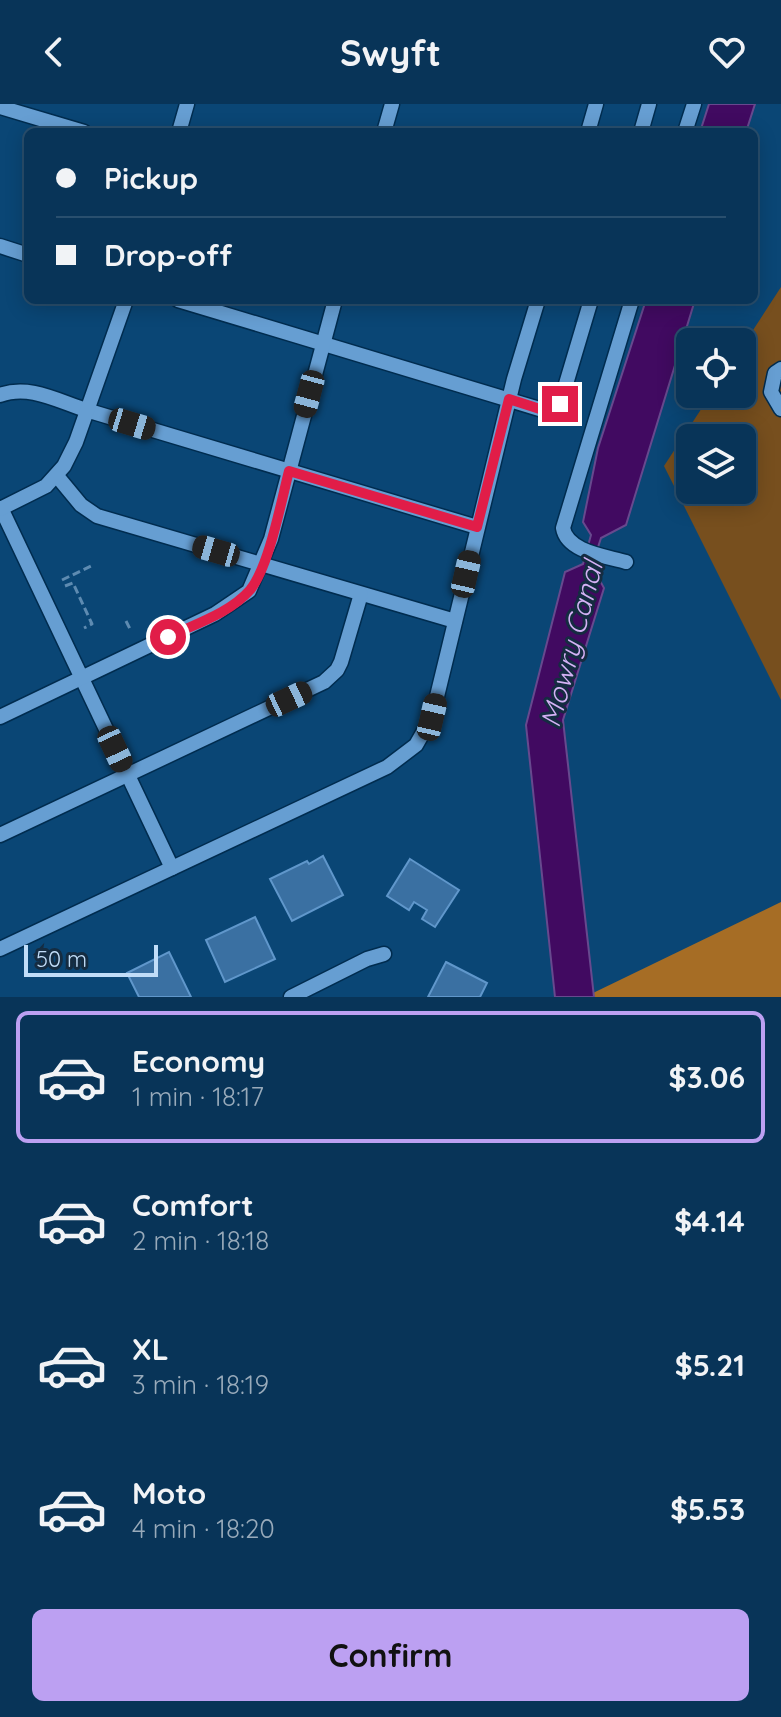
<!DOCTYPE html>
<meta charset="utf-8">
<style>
:root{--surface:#083458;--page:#163f61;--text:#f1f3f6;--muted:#98aaba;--line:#294f6e;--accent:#bca0f2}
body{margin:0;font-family:Quicksand,sans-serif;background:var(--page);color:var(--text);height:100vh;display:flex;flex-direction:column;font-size:30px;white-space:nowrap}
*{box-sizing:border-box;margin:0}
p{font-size:26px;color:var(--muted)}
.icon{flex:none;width:44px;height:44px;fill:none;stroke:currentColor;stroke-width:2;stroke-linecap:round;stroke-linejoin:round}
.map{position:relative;height:893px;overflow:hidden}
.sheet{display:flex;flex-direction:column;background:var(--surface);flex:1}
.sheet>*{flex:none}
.guide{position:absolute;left:24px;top:24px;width:734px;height:176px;border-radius:12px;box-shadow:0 4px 20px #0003,0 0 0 2px var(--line);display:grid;align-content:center;height:176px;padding:0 32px;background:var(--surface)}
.tools{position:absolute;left:676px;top:224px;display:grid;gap:16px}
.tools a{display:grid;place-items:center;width:80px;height:80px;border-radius:12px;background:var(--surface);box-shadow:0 4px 20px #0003,0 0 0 2px var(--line);font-size:40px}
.scale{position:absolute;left:24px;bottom:20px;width:134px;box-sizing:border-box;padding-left:8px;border:4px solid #c1ddf8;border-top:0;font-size:22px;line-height:28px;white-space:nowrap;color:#c1ddf8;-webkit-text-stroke:6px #152c41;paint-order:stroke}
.end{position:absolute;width:36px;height:36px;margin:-18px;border:10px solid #e11d48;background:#fff;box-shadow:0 0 0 4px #fff}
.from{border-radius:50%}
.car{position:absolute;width:24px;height:48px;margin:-24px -12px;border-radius:10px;box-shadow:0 0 6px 2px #0007;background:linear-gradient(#222 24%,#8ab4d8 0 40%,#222 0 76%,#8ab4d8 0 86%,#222 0)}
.guide b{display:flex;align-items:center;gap:28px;height:76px;font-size:30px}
.guide b+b{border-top:2px solid var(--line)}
.guide i{width:20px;height:20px;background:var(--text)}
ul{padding:14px 0 0;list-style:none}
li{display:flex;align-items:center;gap:24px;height:132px;margin:0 16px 12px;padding:0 16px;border:4px solid transparent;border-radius:12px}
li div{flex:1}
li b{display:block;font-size:30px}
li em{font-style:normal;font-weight:700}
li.active{border-color:var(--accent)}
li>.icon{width:72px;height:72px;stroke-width:1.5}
.primary-button{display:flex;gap:16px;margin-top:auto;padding:16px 32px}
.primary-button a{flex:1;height:92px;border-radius:12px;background:var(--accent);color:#111;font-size:32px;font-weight:700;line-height:92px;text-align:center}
header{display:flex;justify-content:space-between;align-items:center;height:104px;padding:0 32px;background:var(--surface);font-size:36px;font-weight:700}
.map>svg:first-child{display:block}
.green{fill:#774f1e;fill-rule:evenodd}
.forest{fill:#a66d25}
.water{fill:#410a61;stroke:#67498e;stroke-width:2}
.building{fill:#3a70a2;stroke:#6097cb;stroke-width:2}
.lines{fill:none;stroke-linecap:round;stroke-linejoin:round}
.minor-casing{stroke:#002c4f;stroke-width:17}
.path{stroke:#5e8bb1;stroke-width:3;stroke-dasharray:8 4;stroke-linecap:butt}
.minor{stroke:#669ed2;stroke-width:14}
.route{stroke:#e11d48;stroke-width:10}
.labels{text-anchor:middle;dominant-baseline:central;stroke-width:6;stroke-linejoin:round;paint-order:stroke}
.water-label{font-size:28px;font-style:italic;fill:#d5b1f5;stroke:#152c41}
</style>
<header><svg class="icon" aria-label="back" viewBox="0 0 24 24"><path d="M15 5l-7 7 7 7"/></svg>Swyft<svg class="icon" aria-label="heart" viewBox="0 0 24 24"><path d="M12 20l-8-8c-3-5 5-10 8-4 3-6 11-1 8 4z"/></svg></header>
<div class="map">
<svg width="781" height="893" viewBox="0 0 781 893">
<rect width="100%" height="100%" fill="#0a4675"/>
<path class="green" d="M781,183v413l-117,-234 47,-72h31v-47zM690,334h52v52h-52z"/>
<path class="forest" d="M781,798v95h-187l-1,-4z"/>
<g class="water">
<path d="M709,0h46l-9,28h-46z"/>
<path d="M646,196h49l-69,225 -25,13 -9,28 12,22 -41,132 31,277h-39l-29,-272 39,-153 18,-8 8,-29 -8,-13 15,-74z"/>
</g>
<g class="building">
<path d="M323,752l20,39 -51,26 -22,-42 37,-18 2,3z"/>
<path d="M410,755l49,31 -24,37 -13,-8 5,-9 -13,-8 -5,8 -22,-14z"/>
<path d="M255,813l20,42 -50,23 -19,-42z"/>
<path d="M169,848l22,45h-52l-12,-24z"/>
<path d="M446,858l41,21 -7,14h-52z"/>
</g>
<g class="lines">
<g class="minor-casing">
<g id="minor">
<path d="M0,3l84,25"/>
<path d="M179,28l8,-28"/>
<path d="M384,28l8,-28"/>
<path d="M588,28l8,-28"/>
<path d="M641,28l8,-28"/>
<path d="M685,28l9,-28"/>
<path d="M0,142l28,9"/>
<path d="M178,196l368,111 14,-7 31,-104"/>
<path d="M781,265l-6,4 -4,19 10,17"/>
<path d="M0,291c29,-11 58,6 86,15l391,117"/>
<path d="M57,372l24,29 16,11 358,105"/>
<path d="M1,404l171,360"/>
<path d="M0,405l46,-23 18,-20 12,-24 50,-142"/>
<path d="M626,458c-20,-6 -59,-10 -63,-34l69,-228"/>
<path d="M0,613l215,-103 34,-23 22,-52 64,-239"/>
<path d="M0,731l324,-153 13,-12 4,-8 20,-68"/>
<path d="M0,845l387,-182 29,-22 16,-28 82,-338 24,-79"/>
<path d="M291,893l76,-38 17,-5"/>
</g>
</g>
<g class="path">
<path d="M62,476l29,-14"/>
<path d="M65,482l8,-3 19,41 -8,4"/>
<path d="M126,517l4,8"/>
</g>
<use href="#minor" class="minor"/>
</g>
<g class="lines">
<path class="route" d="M168,533c27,-13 62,-24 82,-47 19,-23 31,-88 39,-119l188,56 32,-128 37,12 14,-7"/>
</g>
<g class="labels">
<g class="water-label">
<text transform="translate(571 540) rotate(-75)">Mowry Canal</text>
</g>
</g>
</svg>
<div class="tools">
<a><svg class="icon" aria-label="locate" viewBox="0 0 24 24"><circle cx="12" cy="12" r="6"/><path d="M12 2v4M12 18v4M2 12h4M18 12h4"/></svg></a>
<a><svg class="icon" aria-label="layers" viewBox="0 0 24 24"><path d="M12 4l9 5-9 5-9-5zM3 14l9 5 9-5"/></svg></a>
</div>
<div class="scale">50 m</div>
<i class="end from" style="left:168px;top:533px"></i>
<i class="end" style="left:560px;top:300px"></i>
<i class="car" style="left:309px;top:290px;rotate:195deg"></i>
<i class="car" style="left:132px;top:320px;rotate:107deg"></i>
<i class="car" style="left:216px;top:447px;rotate:286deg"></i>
<i class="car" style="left:466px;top:470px;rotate:13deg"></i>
<i class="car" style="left:289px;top:595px;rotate:65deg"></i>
<i class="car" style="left:432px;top:613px;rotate:13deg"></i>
<i class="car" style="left:115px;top:645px;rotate:155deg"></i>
<div class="guide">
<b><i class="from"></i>Pickup</b>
<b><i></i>Drop-off</b>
</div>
</div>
<section class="sheet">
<ul>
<li class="active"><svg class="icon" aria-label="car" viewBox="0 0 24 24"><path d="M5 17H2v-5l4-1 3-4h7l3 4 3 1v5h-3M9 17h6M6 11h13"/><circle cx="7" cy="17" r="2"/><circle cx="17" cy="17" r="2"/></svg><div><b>Economy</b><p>1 min · 18:17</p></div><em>$3.06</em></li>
<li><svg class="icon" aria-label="car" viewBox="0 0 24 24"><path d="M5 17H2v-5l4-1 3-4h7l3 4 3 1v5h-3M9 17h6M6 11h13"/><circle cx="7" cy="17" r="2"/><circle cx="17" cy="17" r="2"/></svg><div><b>Comfort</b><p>2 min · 18:18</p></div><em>$4.14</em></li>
<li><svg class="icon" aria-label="car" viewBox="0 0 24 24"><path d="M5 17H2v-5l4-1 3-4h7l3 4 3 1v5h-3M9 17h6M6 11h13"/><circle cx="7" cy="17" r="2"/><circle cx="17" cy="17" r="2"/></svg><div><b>XL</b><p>3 min · 18:19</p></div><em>$5.21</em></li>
<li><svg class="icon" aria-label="car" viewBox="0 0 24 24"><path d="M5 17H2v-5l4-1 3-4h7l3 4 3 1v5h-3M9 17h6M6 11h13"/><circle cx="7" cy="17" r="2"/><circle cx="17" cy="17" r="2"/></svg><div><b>Moto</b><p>4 min · 18:20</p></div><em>$5.53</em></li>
</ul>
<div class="primary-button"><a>Confirm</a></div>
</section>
